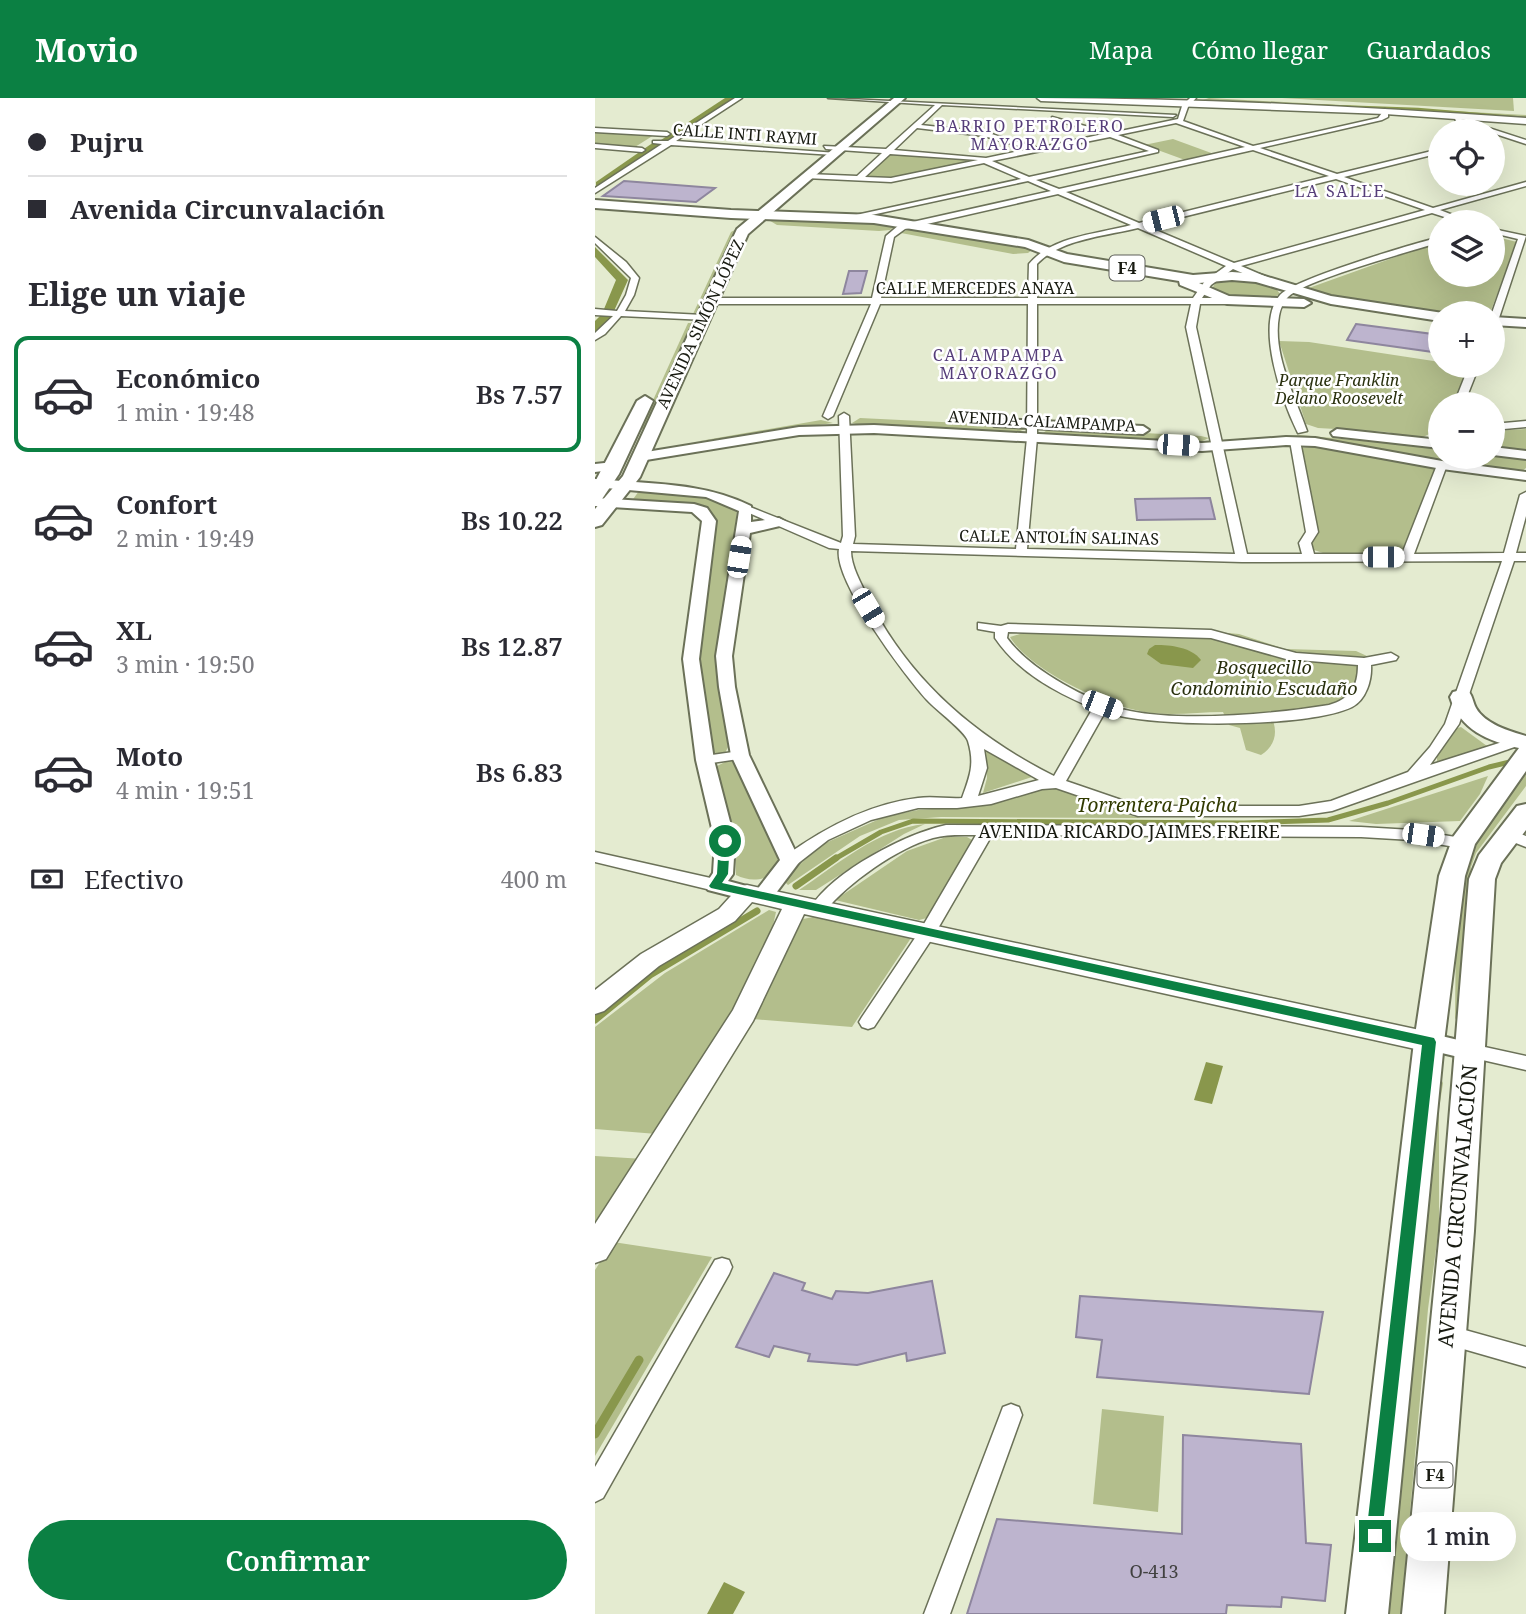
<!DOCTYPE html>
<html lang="es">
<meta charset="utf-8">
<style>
:root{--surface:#fff;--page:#f7f7f7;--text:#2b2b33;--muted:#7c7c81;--line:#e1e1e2;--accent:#0b8043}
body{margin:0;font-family:"Noto Serif",serif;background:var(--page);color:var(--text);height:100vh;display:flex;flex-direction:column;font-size:26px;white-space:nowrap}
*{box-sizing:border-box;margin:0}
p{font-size:23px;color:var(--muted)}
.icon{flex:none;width:38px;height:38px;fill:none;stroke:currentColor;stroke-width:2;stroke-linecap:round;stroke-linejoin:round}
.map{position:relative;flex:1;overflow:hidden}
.details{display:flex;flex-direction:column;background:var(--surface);width:595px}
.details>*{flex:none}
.hud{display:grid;align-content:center;height:154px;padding:0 28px;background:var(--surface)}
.controls{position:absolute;left:833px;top:21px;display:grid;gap:14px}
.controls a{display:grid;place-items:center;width:77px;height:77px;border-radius:50%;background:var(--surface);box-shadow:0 7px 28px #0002;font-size:35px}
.end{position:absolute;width:32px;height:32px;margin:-16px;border:9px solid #0b8043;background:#fff;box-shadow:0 0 0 4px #fff}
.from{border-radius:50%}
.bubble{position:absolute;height:49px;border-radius:24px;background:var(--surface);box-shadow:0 7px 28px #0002;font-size:23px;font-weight:600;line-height:49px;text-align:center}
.car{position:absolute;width:21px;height:42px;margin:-21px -10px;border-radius:9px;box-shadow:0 0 5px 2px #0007;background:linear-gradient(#fff 24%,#345 0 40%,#fff 0 76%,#345 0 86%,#fff 0)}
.hud b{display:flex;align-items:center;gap:24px;height:66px;font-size:26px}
.hud b+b{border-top:2px solid var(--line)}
.hud i{width:18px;height:18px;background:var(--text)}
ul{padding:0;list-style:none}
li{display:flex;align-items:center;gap:21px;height:116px;margin:0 14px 10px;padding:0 14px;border:4px solid transparent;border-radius:14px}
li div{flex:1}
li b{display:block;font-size:26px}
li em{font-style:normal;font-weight:600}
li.current{border-color:var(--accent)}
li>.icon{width:63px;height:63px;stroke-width:1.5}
h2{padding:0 28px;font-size:32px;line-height:84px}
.pay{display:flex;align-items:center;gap:18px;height:77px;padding:0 28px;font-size:26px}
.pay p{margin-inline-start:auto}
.cta{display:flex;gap:14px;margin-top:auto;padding:14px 28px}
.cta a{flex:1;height:80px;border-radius:42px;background:var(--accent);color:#fff;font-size:28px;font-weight:600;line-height:80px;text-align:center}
header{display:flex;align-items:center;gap:42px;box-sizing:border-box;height:98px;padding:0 35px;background:var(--accent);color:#fff}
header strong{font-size:33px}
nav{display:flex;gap:38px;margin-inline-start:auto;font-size:24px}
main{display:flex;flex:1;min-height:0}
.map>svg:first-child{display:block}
.green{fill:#b3be8c}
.water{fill:#89974c}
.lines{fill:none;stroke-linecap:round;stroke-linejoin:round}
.stream-far3{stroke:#89974c;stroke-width:2.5}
.stream-far2{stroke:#89974c;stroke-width:5}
.stream-far1{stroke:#89974c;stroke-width:7}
.stream{stroke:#89974c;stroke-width:9}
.canal{fill:#89974c;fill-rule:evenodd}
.building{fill:#bdb4ce;stroke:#8e869e;stroke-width:2}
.minor-casing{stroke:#6b7158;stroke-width:3}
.tertiary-casing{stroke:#6b7158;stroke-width:4}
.secondary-casing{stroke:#6b7158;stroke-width:3}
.primary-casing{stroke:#6b7158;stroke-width:4}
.trunk-casing{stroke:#6b7158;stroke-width:4}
.minor{fill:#fff;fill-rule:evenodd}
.tertiary{fill:#fff;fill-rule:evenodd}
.secondary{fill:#fff;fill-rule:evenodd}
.primary{fill:#fff;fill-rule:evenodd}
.trunk{fill:#fff;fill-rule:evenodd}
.route{fill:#0b8043}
.labels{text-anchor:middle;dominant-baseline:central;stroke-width:5;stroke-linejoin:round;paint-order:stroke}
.far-neighbourhood-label{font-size:16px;letter-spacing:2px;fill:#553d79;stroke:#fff}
.far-street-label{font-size:16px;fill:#181b11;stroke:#fff}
.shield{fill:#fff;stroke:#5d5f58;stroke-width:2}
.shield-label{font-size:16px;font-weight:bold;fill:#181b11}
.far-park-label{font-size:16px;font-style:italic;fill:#29300e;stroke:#fff}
.park-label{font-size:18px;font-style:italic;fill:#29300e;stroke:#fff}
.street-label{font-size:18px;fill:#181b11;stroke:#fff}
.near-number-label{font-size:18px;fill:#414140}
.water-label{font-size:19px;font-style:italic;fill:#313a00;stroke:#fff}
.near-street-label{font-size:21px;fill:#181b11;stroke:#fff}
</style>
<header>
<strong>Movio</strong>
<nav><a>Mapa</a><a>Cómo llegar</a><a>Guardados</a></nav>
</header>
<main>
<section class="details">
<div class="hud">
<b><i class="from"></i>Pujru</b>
<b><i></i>Avenida Circunvalación</b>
</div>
<h2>Elige un viaje</h2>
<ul>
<li class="current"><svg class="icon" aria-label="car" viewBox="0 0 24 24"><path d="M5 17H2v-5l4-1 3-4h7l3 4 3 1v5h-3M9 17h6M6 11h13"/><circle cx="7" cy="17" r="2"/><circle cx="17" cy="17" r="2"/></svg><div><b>Económico</b><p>1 min · 19:48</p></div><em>Bs 7.57</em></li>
<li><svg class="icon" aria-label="car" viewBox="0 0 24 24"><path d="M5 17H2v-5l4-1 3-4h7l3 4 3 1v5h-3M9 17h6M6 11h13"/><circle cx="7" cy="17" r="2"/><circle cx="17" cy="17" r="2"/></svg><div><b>Confort</b><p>2 min · 19:49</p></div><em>Bs 10.22</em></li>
<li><svg class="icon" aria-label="car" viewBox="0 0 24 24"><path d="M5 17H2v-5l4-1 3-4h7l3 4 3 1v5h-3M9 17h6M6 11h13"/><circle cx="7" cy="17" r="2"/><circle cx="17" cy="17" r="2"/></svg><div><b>XL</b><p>3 min · 19:50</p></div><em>Bs 12.87</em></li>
<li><svg class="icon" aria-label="car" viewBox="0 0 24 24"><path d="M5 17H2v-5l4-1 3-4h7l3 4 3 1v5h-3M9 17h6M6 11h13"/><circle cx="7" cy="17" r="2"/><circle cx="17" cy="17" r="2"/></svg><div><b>Moto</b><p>4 min · 19:51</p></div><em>Bs 6.83</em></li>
</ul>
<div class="pay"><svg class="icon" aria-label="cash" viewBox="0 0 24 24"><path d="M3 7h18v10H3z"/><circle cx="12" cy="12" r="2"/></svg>Efectivo<p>400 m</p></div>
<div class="cta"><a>Confirmar</a></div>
</section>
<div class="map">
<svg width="931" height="1516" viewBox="0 0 931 1516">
<rect width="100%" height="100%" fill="#e4ebd0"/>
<g class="green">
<path d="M614,0l317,17v5l-329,-18z"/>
<path d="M687,0h231l1,13z"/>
<path d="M0,33l58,4h1l-19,12 -40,-2z"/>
<path d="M578,41l41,15 -29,6 -41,-15z"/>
<path d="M295,56l85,5 3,1 -86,19 -28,-1z"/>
<path d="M172,121h81l46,8 -4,3 -11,1 -102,-6z"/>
<path d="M145,129l-42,86 -5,1 38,-82z"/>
<path d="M316,130l113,18 8,4 -4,3 -15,1 -112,-21z"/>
<path d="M898,138l24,6 -27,71 -65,-1 -97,-15 -22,-8 134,-48v34h53z"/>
<path d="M642,179l38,10 5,7c-17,10 -53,7 -68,-5l4,-8z"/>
<path d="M93,225h5l-48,106h-5z"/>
<path d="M684,243l30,1 131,20v4l28,1 -15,37h-13v25l-17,8 -11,1 -25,-6 -69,-4 -12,-4z"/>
<path d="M265,320l162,8 5,2 -9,4 -158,-7 -8,-2z"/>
<path d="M226,322l12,3 -139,19z"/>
<path d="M455,330l151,8 8,2 -9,4 -153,-7 -4,-2z"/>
<path d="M931,331v22l-33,-3v-17z"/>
<path d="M705,337l140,13v9h53v-3l33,5v9l-5,4 -77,-9 -116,-23 -22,-2 -77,4 -6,-2z"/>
<path d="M731,348l110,21 -35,86h-78l-12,-4 -13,-101z"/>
<path d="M44,393c30,2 75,-2 98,20l-18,157v19l9,60 -3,6 -12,2 -16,-97 17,-138 -10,-13 -73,-5z"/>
<path d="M589,531l55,5 46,15 71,2 11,5 4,8 -1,12 -28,27 -73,9c9,16 9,32 -8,43l-15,-5 -6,-22 -11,-3 -6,-13c-24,0 -47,4 -71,1 -40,-4 -121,-41 -142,-76l13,-4 146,4 4,-7z"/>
<path d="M866,629l26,19 -50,17v-7l17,-27z"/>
<path d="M391,651l45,25 1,3 -49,16 4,-15z"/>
<path d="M134,662l6,2c15,30 48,75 42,109 -13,10 -27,11 -41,4l-1,-29 -20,-79z"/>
<path d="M931,672v16l-50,67 -5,14 -12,158 -4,-7 1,-93 12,-76z"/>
<path d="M893,678l-8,18 -20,27 -84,3 -27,-3z"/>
<path d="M448,690c33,1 63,23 98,30l-200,-1 -42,3 -39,16 -72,49 -5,-5 38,-35 63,-28 34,-7 71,-5z"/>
<path d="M330,726l-21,10 -88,56h-17c38,-25 78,-61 126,-66z"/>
<path d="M351,739h21l5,3 -45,78 -8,2 -84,-20 72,-49z"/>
<path d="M174,812l7,2c-15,79 -76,154 -119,222l-62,-5v-102l70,-54z"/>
<path d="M218,819l98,21 -59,89 -99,-8 50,-100z"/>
<path d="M843,975l5,10 -4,26v118l-11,82 -27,305h-17z"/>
<path d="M0,1058l49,3 -49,70z"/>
<path d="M18,1144l99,15 -117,199v-186z"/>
<path d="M507,1311l62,7 -6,96 -65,-8z"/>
</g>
<g class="water">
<path d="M560,547c16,0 36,2 46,15l-8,8 -32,-4 -14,-10 2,-5z"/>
<path d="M611,964l17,4 -11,38 -18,-4z"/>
<path d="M129,1484l21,10 -12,22h-26z"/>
</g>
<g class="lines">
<g class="stream-far3">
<path d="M502,0l45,1"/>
<path d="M681,6l142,5 108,9"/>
</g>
<path class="stream-far2" d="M238,762l48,-28 32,-11 331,2 84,-3 60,-17 101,-36 37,-9"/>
<g class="stream-far1">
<path d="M201,788l40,-28"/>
<path d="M0,922l55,-45 107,-64"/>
</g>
<path class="stream" d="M0,1336l44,-74"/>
<g class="canal">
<path d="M130,0h10l-67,44 -7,-2z"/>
<path d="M59,44l7,2 -59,42h-6v-4z"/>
<path d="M0,149l33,33 -14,31 -10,-2 12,-29 -21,-23z"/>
<path d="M7,216l10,3 -17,15v-11z"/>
</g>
</g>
<g class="building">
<path d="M29,83l91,7 -19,14 -93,-6z"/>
<path d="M254,173h18l-6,22 -18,1z"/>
<path d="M761,226l84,11v18l-93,-13z"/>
<path d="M615,400l5,21 -78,1 -2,-21z"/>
<path d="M179,1175l31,10 -3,7 30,9 4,-8 32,2 64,-12 13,72 -38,8 -1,-8 -49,12 -49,-4 2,-7 -36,-8 -5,11 -33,-10z"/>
<path d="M485,1198l243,16 -14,82 -212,-17 5,-37 -26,-3z"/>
<path d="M588,1337l118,9 5,99 25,2 -6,56 -43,-4 -1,10 -54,-2 -1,9h-259l30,-95 185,15z"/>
</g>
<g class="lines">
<g class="minor-casing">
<g id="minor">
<path d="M140,0h7l-66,43 161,12 -3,2 -163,-10 -76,48v-5l67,-44 -9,-1v-2h15z"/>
<path d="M233,0l348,17 -3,2 -231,-12 -21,20 64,7 53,16 65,-14 -51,-15v-2l59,16 67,-14 4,-13 8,-8h6l-8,9 -5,14 70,25 125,-28 7,-9 3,2v6l-6,3 -122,28 77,26 103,-25v4l-96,24 89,31 93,-26v4l-86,24 31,12h-11l-28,-9 -191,53 28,12v4l-3,1 -33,-14 -22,16 -9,13h36l4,3 -4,3h-38l-4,23 51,227h55l-3,-11 7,-11 -16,-91 5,-3 5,3 18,91 -7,11 3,11h88l35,-89 5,-3 5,3 -33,89 90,-1 16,-58 6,-3v24l-10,37h10v8h-12l-55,163 -29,41 88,-28 7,4 -2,3 -191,67 -33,5h-161l-82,-28 -14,1 -51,15 -34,4h-39l-47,12 -43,20 -32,25h-12l-2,-4 2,-4c40,-29 84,-53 134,-59 15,-2 30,1 44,0 8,-22 13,-34 6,-57 -3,-10 -32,-31 -41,-41 -22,-24 -94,-120 -88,-151l-10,-1 -89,-39 10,-2 91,36 2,-7 -4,-120 5,-3 5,3 6,120 -2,8 163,5 11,-111 1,-134h-148l-47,112 -5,3 -5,-3 48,-112h-160l-4,-3 4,-3h161l14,-62 13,-11 152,-34 -23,-10 -175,38 3,-4 165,-36 -37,-16 -93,19 -86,-4 3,-4 49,2 25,-23 -56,-4 -2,-3 62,3 49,-44zM581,25l69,24 -186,42 -23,-9 122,-28v-2l-40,-15zM322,30l67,8 45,13 -43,9 -92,-8zM515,39l39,14 -120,26 -37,-16zM658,52l76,26 -190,47 -73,-31zM295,56l88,6 -87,18 -26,-1zM741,81l89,31 -191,53 -88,-37zM463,96l73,31c-33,9 -79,11 -102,39l-1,34h-147l13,-61 11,-8zM543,130l88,38 -21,15 -12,17h-156v-34c23,-25 69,-28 101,-36zM442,206h154l-5,23 49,227 -208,-5 10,-111zM256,453l391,11 260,-1 -57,163 -15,23 -22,25 -77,29 -32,5h-160l-73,-25 39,-69c45,16 205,16 247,-5 14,-7 20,-27 19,-42l25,-5 2,-3 -7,-4 -27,5 -68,-5 -85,-23 -203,-6 -7,2 -23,-3v6l17,3v6c24,35 60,54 98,70l-39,68c-80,-40 -147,-98 -187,-180 -6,-13 -16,-30 -16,-45zM413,534l203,6 75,21 72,6c0,22 -8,34 -29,40 -54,9 -146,17 -199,6 -39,-8 -99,-40 -123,-73zM389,651l55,31 -61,16 9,-28z"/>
<path d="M862,16l4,5 65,21v4l-70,-23 -2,-5z"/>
<path d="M0,30l72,4 3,2 -3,2 -72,-4z"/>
<path d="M0,46l47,4 3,2 -3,2 -47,-4z"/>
<path d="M898,131l33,7 -28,85 -4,3 -2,-11 26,-74 -25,-6z"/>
<path d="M0,139l31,25 13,16 -5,17 -9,16 78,4 3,1v4l-85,-4 -16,18 -10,6v-7l18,-17 -18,-1v-6l22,2 9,-16 5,-17 -36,-35z"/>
<path d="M845,139v5c-30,10 -133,37 -152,55 -5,5 -8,13 -9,19 -7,38 16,80 28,115l-9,2c-15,-30 -44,-108 -18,-138 14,-16 133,-51 160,-58z"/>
<path d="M874,268h10l-15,38h-10z"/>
<path d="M931,323v6l-33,3v-6z"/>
<path d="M145,653l5,1 2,3 -2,3 -40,6 -7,-4 7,-4z"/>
<path d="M351,727l415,2 51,3 56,9 2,4 -8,5 -50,-8 -51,-3 -369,-2 -59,102 -59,90 -6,2 -6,-2 -3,-5 3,-5 59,-88 55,-94c-14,0 -29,-1 -43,3 -36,10 -85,45 -108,73h-12l-2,-4c23,-36 94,-73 135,-82z"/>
<path d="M913,731l18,7v11l-23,-9 -3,-4 3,-4z"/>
<path d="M0,754l120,27 8,6 -8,6 -120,-29z"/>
<path d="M876,946l55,12v14l-61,-14 -3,-5 3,-5z"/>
<path d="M127,1160l7,2 3,7 -3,7 -126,224 -8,4v-35l120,-207z"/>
<path d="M852,1227l79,22v20l-87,-25 -3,-7 3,-7z"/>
<path d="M416,1306l8,3 3,8 -72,199h-26l76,-199 3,-8z"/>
</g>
</g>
<g class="tertiary-casing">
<g id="tertiary">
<path d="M403,321l145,7 6,4 -6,4 -149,-8 -2,-3z"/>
<path d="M279,327l328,18 84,-6 29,1 127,23 84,11v8l-84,-11 -127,-23 -29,-1 -84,6 -328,-18 -75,2 -159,26 -7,-4 7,-4 159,-26z"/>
<path d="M742,331l103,11v8l-107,-12 -2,-3z"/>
<path d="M898,349l33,4v8l-33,-4z"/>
<path d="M19,364l7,4 -2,3 -24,3v-8z"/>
<path d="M0,381c53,5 108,3 156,27v16l28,-4 7,4 -2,3 -34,8 -18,123 3,31 14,68 51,106 -30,40 -7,2 -9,-5 -7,2 -39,-10 -3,-5 8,-12 2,-32 -19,-81 -13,-101 19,-138 -10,-9 -97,-6v-8l99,6 13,4 9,13 -17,138 15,101 21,81 -2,33 -5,7 26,7 2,3 24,-31 -49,-105 -12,-68 -3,-31 23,-145 -33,-14 -111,-10z"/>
<path d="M834,935l50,12 3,6 -3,6 -8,3 -50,-12 -3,-6 3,-6z"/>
</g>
</g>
<g class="secondary-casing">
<g id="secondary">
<path d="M442,0c163,0 326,9 489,20v6l-141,-10 -344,-13z"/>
<path d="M152,787l682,147 9,3 4,7 -4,7 -9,3 -625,-138 -51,107 -147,238 -11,4v-39l138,-214 49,-101 -30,-7 -17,19 -76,45 -55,45 -9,3v-24l46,-36 78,-45 20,-22z"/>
</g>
</g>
<g class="primary-casing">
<g id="primary">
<path d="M299,0h11l-157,136 -108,243 -38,48 -7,2v-18l28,-33 114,-247z"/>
<path d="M50,298l8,5 -34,73 -17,25 -7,2v-19l42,-81z"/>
</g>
</g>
<g class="trunk-casing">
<g id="trunk">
<path d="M0,102l136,10 143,5 154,25 39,14 126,21 39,-3 26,2 73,22 112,17h-3v8l-109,-17 -75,-22 -24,-2 -33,3 30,13 75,3 7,4 -7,4 -77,-3 -47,-19 -1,-4 -115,-19 -39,-15 -151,-24 -143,-5 -136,-10z"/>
<path d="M898,219l33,2v8l-33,-2z"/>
<path d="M866,592l8,2c4,5 4,11 7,16 9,16 33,23 50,28v35l-51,73 -10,32 -21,166 -56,572h-42l68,-572 25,-166 14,-39 66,-89c-31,-7 -59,-18 -69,-51l3,-5z"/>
<path d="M931,706v26l-25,33 -6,16 -21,352 -30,383h-42l38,-383 29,-352 10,-24 38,-49z"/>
</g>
</g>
<use href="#minor" class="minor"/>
<use href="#tertiary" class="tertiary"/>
<use href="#secondary" class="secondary"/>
<use href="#primary" class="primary"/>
<use href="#trunk" class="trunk"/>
</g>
<path class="route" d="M130,740l5,3 -2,33 -6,9 712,155 2,4 -55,501 -6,2 -6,-2 -3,-7 56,-491 -711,-157 -2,-2 8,-12 2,-33z"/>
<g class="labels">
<g class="far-neighbourhood-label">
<text x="435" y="28">BARRIO PETROLERO<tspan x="435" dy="18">MAYORAZGO</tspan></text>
<text x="745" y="93">LA SALLE</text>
<text x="404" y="257">CALAMPAMPA<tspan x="404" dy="18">MAYORAZGO</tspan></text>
</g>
<g class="far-street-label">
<text transform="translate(150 36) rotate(4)">CALLE INTI RAYMI</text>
<text x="380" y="190">CALLE MERCEDES ANAYA</text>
<text transform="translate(105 226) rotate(-65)">AVENIDA SIMÓN LÓPEZ</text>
<text transform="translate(447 323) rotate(3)">AVENIDA CALAMPAMPA</text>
<text transform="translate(464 439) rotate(1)">CALLE ANTOLÍN SALINAS</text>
</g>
<g class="shield">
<rect x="514.5" y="157.5" width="35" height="25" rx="5"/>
<rect x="822.5" y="1364.5" width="35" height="25" rx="5"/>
</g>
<g class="shield-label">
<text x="532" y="170">F4</text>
<text x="840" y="1377">F4</text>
</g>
<g class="far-park-label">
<text x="744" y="282">Parque Franklin<tspan x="744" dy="18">Delano Roosevelt</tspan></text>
</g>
<g class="park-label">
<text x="669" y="569">Bosquecillo<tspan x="669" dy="21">Condominio Escudaño</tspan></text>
</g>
<g class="street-label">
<text x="534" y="733">AVENIDA RICARDO JAIMES FREIRE</text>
</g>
<g class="near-number-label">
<text x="559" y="1473">O-413</text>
</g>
<g class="water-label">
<text x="562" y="707">Torrentera Pajcha</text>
</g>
<g class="near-street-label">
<text transform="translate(862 1108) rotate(-85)">AVENIDA CIRCUNVALACIÓN</text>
</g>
</g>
</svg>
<div class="controls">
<a><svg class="icon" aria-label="locate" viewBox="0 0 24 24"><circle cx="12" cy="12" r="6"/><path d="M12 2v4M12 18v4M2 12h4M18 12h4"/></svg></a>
<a><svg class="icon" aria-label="layers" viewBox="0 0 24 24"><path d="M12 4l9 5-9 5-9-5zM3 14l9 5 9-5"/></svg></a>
<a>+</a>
<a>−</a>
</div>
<i class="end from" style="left:130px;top:743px"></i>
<i class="end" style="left:780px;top:1438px"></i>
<div class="bubble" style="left:805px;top:1414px;width:116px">1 min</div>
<i class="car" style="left:568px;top:121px;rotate:256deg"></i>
<i class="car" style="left:583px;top:347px;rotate:93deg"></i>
<i class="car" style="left:144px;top:459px;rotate:9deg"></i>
<i class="car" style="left:788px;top:459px;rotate:90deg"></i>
<i class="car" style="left:273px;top:510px;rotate:149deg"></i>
<i class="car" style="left:507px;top:607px;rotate:111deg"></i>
<i class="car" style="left:828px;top:737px;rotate:98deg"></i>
</div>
</main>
